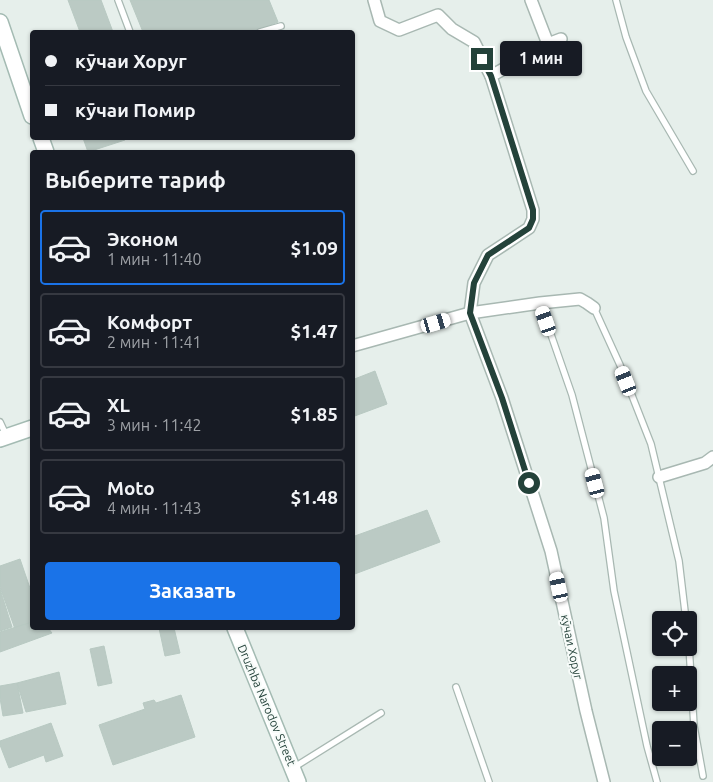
<!DOCTYPE html>
<html lang="ru">
<meta charset="utf-8">
<style>
:root{--surface:#171b24;--page:#242831;--text:#f1f3f6;--muted:#9ea1a6;--line:#363941;--accent:#1a73e8}
body{margin:0;font-family:Ubuntu,sans-serif;background:var(--page);color:var(--text);height:100vh;display:flex;flex-direction:column;font-size:19px;white-space:nowrap}
*{box-sizing:border-box;margin:0}
p{font-size:16px;color:var(--muted)}
.icon{flex:none;width:28px;height:28px;fill:none;stroke:currentColor;stroke-width:2;stroke-linecap:round;stroke-linejoin:round}
.map{position:relative;flex:1;overflow:hidden}
.sheet{position:absolute;left:30px;top:150px;width:325px;height:480px;display:flex;flex-direction:column;background:var(--surface);border-radius:5px;box-shadow:0 1px 4px #0004}
.sheet>*{flex:none}
.top-card{position:absolute;left:30px;top:30px;width:325px;height:110px;border-radius:5px;box-shadow:0 1px 4px #0004;display:grid;align-content:center;height:110px;padding:0 15px;background:var(--surface)}
.controls{position:absolute;left:652px;top:611px;display:grid;gap:10px}
.controls a{display:grid;place-items:center;width:45px;height:45px;border-radius:5px;background:var(--surface);box-shadow:0 1px 4px #0004;font-size:25px}
.end{position:absolute;width:22px;height:22px;margin:-11px;border:6px solid #24423a;background:#fff;box-shadow:0 0 0 2px #fff}
.from{border-radius:50%}
.bubble{position:absolute;height:35px;border-radius:5px;background:var(--surface);box-shadow:0 1px 4px #0004;font-size:16px;font-weight:600;line-height:35px;text-align:center}
.car{position:absolute;width:15px;height:30px;margin:-15px -8px;border-radius:6px;box-shadow:0 0 4px 1px #0007;background:linear-gradient(#fff 24%,#345 0 40%,#fff 0 76%,#345 0 86%,#fff 0)}
.top-card b{display:flex;align-items:center;gap:18px;height:48px;font-size:19px}
.top-card b+b{border-top:1px solid var(--line)}
.top-card i{width:12px;height:12px;background:var(--text)}
ul{padding:0;list-style:none}
li{display:flex;align-items:center;gap:15px;height:75px;margin:0 10px 8px;padding:0 5px;border:2px solid var(--line);border-radius:5px}
li div{flex:1}
li b{display:block;font-size:19px}
li em{font-style:normal;font-weight:600}
li.on{border-color:var(--accent)}
li>.icon{width:45px;height:45px;stroke-width:1.5}
h2{padding:0 15px;font-size:22px;line-height:60px}
.cta{display:flex;gap:10px;margin-top:auto;padding:10px 15px}
.cta a{flex:1;height:58px;border-radius:5px;background:var(--accent);color:#fff;font-size:20px;font-weight:600;line-height:58px;text-align:center}
.map>svg:first-child{display:block}
.building{fill:#bbcac4;stroke:#b8c9c2}
.lines{fill:none;stroke-linecap:round;stroke-linejoin:round}
.lane-casing{stroke:#a8b8b2;stroke-width:8}
.street-casing{stroke:#a8b8b2;stroke-width:14}
.secondary-casing{stroke:#a4bbb3;stroke-width:18}
.lane{stroke:#fff;stroke-width:5.5}
.street{stroke:#fff;stroke-width:11}
.secondary{stroke:#fff;stroke-width:15}
.route{stroke:#24423a;stroke-width:6}
.labels{text-anchor:middle;dominant-baseline:central;stroke-width:4;stroke-linejoin:round;paint-order:stroke}
.street-label{font-size:12px;fill:#24423a;stroke:#f7fbf9}
</style>
<div class="map">
<svg width="713" height="782" viewBox="0 0 713 782">
<rect width="100%" height="100%" fill="#e6efeb"/>
<g class="building">
<path d="M68,0h33l12,32h-33z"/>
<path d="M130,0h139l9,22 -26,10h-109z"/>
<path d="M83,138h41l1,2 -37,12z"/>
<path d="M375,371l12,33 -35,13v-37z"/>
<path d="M427,510l13,32 -88,33v-38z"/>
<path d="M20,559l12,35v29l-17,6 -15,-42v-21z"/>
<path d="M0,589l12,38 -12,4z"/>
<path d="M32,622v6h16l4,5 -52,19v-20z"/>
<path d="M159,628h15l6,25 -15,3z"/>
<path d="M104,646l8,37 -14,3 -8,-37z"/>
<path d="M59,672l7,32 -40,8 -9,-29z"/>
<path d="M17,683l6,30 -20,3 -3,-18v-12z"/>
<path d="M181,695l14,42 -82,28 -14,-40 46,-16 -2,-6 11,-3 2,3z"/>
<path d="M51,723l12,33 -17,6 -2,-7 -35,13 -9,-23v-4z"/>
</g>
<g class="lines">
<g class="lane-casing">
<g id="lane">
<path d="M118,0l12,32"/>
<path d="M616,0l10,37 20,54 47,80"/>
<path d="M260,32l21,-6"/>
<path d="M540,303l32,92 32,123 10,73 33,155 10,36"/>
<path d="M594,308l26,57 31,79 28,117 7,59"/>
<path d="M0,422l7,15"/>
<path d="M689,646l5,80 9,50"/>
<path d="M456,687l33,95"/>
<path d="M293,768l88,-55"/>
</g>
</g>
<g class="street-casing">
<g id="street">
<path d="M374,0l6,21 19,9 39,-15 14,14 22,13 17,34"/>
<path d="M531,0l17,44"/>
<path d="M561,39l-13,5 -57,32 42,134v9l-4,9 -41,27 -14,28 -4,30 32,85 49,153 35,160 18,71"/>
<path d="M352,346l118,-33 70,-10 40,-4 7,4 7,5"/>
<path d="M659,477l46,-14 8,-6"/>
</g>
</g>
<g class="secondary-casing">
<g id="secondary">
<path d="M0,22l32,94"/>
<path d="M41,138l5,14"/>
<path d="M0,439l32,-11"/>
<path d="M235,628l63,154"/>
</g>
</g>
<use href="#lane" class="lane"/>
<use href="#street" class="street"/>
<use href="#secondary" class="secondary"/>
</g>
<g class="lines">
<path class="route" d="M482,59l9,17 42,134v9l-4,9 -41,27 -14,28 -4,30 32,85 27,85"/>
</g>
<g class="labels">
<g class="street-label">
<text transform="translate(572 647) rotate(78)">кӯчаи Хоруг</text>
<text transform="translate(267 705) rotate(67)">Druzhba Narodov Street</text>
</g>
</g>
</svg>
<div class="controls">
<a><svg class="icon" aria-label="locate" viewBox="0 0 24 24"><circle cx="12" cy="12" r="6"/><path d="M12 2v4M12 18v4M2 12h4M18 12h4"/></svg></a>
<a>+</a>
<a>−</a>
</div>
<i class="end from" style="left:529px;top:483px"></i>
<i class="end" style="left:482px;top:59px"></i>
<div class="bubble" style="left:500px;top:41px;width:82px">1 мин</div>
<i class="car" style="left:546px;top:321px;rotate:341deg"></i>
<i class="car" style="left:436px;top:323px;rotate:74deg"></i>
<i class="car" style="left:626px;top:381px;rotate:338deg"></i>
<i class="car" style="left:595px;top:483px;rotate:345deg"></i>
<i class="car" style="left:559px;top:587px;rotate:348deg"></i>
<div class="top-card">
<b><i class="from"></i>кӯчаи Хоруг</b>
<b><i></i>кӯчаи Помир</b>
</div>
<section class="sheet">
<h2>Выберите тариф</h2>
<ul>
<li class="on"><svg class="icon" aria-label="car" viewBox="0 0 24 24"><path d="M5 17H2v-5l4-1 3-4h7l3 4 3 1v5h-3M9 17h6M6 11h13"/><circle cx="7" cy="17" r="2"/><circle cx="17" cy="17" r="2"/></svg><div><b>Эконом</b><p>1 мин · 11:40</p></div><em>$1.09</em></li>
<li><svg class="icon" aria-label="car" viewBox="0 0 24 24"><path d="M5 17H2v-5l4-1 3-4h7l3 4 3 1v5h-3M9 17h6M6 11h13"/><circle cx="7" cy="17" r="2"/><circle cx="17" cy="17" r="2"/></svg><div><b>Комфорт</b><p>2 мин · 11:41</p></div><em>$1.47</em></li>
<li><svg class="icon" aria-label="car" viewBox="0 0 24 24"><path d="M5 17H2v-5l4-1 3-4h7l3 4 3 1v5h-3M9 17h6M6 11h13"/><circle cx="7" cy="17" r="2"/><circle cx="17" cy="17" r="2"/></svg><div><b>XL</b><p>3 мин · 11:42</p></div><em>$1.85</em></li>
<li><svg class="icon" aria-label="car" viewBox="0 0 24 24"><path d="M5 17H2v-5l4-1 3-4h7l3 4 3 1v5h-3M9 17h6M6 11h13"/><circle cx="7" cy="17" r="2"/><circle cx="17" cy="17" r="2"/></svg><div><b>Moto</b><p>4 мин · 11:43</p></div><em>$1.48</em></li>
</ul>
<div class="cta"><a>Заказать</a></div>
</section>
</div>
